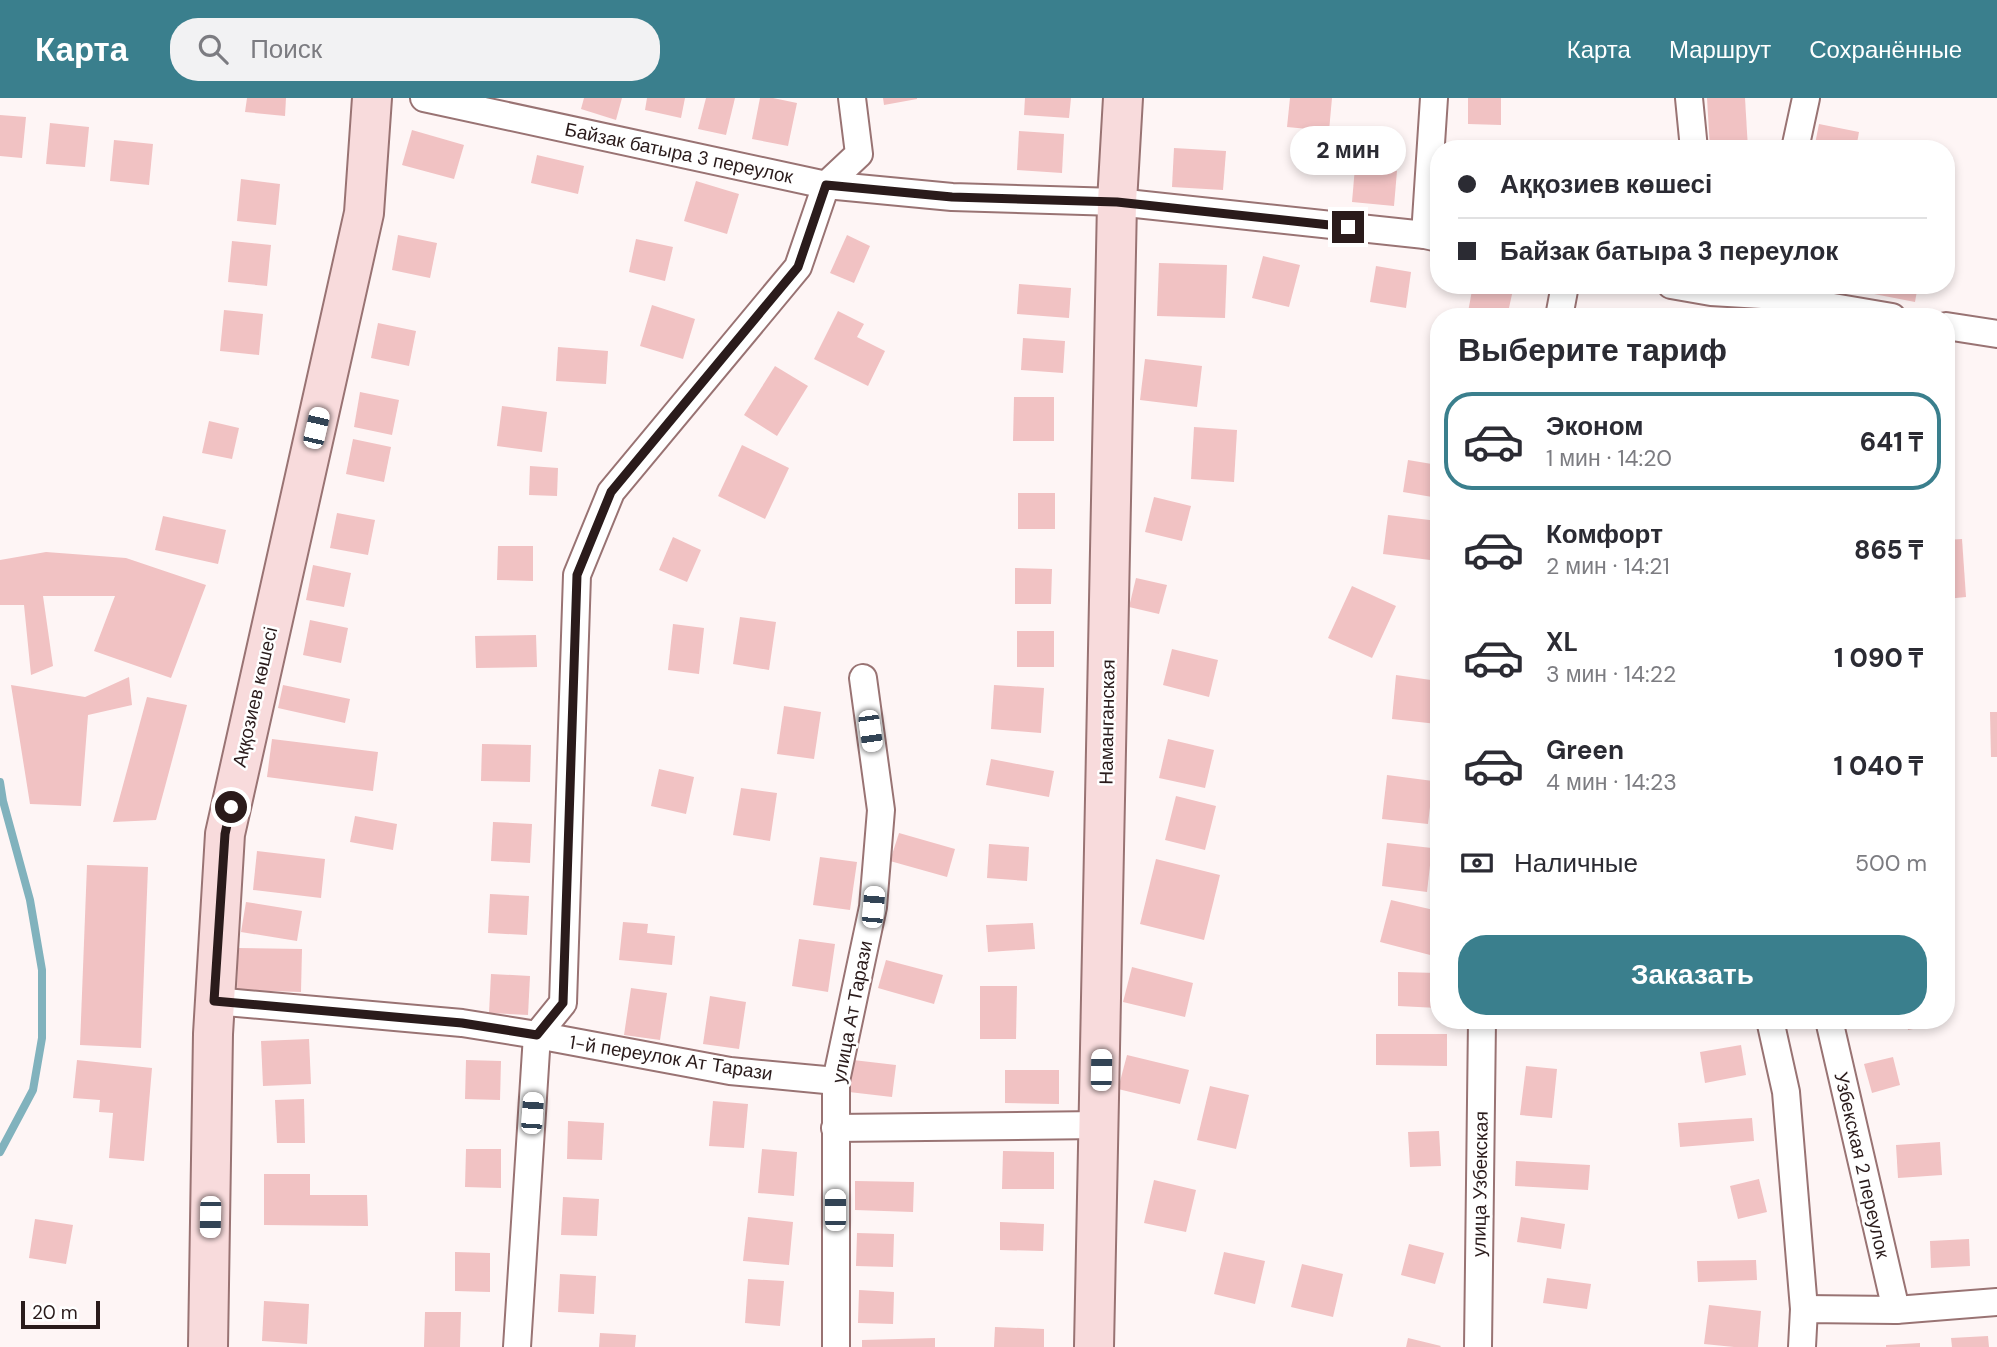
<!DOCTYPE html>
<html lang="ru">
<meta charset="utf-8">
<style>
:root{--surface:#fff;--page:#f2f2f3;--text:#2b2b33;--muted:#7c7c81;--line:#e1e1e2;--accent:#3a7f8d}
body{margin:0;font-family:"DM Sans",sans-serif;background:var(--page);color:var(--text);height:100vh;display:flex;flex-direction:column;font-size:26px;white-space:nowrap}
*{box-sizing:border-box;margin:0}
p{font-size:23px;color:var(--muted)}
.icon{flex:none;width:38px;height:38px;fill:none;stroke:currentColor;stroke-width:2;stroke-linecap:round;stroke-linejoin:round}
.map{position:relative;flex:1;overflow:hidden}
.details{position:absolute;left:1430px;top:210px;width:525px;height:721px;display:flex;flex-direction:column;background:var(--surface);border-radius:28px;box-shadow:0 4px 10px #0003}
.details>*{flex:none}
.banner{position:absolute;left:1430px;top:42px;width:525px;height:154px;border-radius:28px;box-shadow:0 4px 10px #0003;display:grid;align-content:center;height:154px;padding:0 28px;background:var(--surface)}
.scale{position:absolute;left:21px;bottom:18px;width:79px;box-sizing:border-box;padding-left:7px;border:4px solid #2a1b1b;border-top:0;font-size:19px;line-height:24px;white-space:nowrap;color:#2a1b1b;-webkit-text-stroke:5px #fff;paint-order:stroke}
.end{position:absolute;width:32px;height:32px;margin:-16px;border:9px solid #2a1b1b;background:#fff;box-shadow:0 0 0 4px #fff}
.from{border-radius:50%}
.bubble{position:absolute;height:49px;border-radius:24px;background:var(--surface);box-shadow:0 4px 10px #0003;font-size:23px;font-weight:800;line-height:49px;text-align:center}
.car{position:absolute;width:21px;height:42px;margin:-21px -10px;border-radius:9px;box-shadow:0 0 5px 2px #0007;background:linear-gradient(#fff 24%,#345 0 40%,#fff 0 76%,#345 0 86%,#fff 0)}
.banner b{display:flex;align-items:center;gap:24px;height:66px;font-size:26px}
.banner b+b{border-top:2px solid var(--line)}
.banner i{width:18px;height:18px;background:var(--text)}
ul{padding:0;list-style:none}
li{display:flex;align-items:center;gap:21px;height:98px;margin:0 14px 10px;padding:0 14px;border:4px solid transparent;border-radius:28px}
li div{flex:1}
li b{display:block;font-size:26px}
li em{font-style:normal;font-weight:800}
li.on{border-color:var(--accent)}
li>.icon{width:63px;height:63px;stroke-width:1.5}
h2{padding:0 28px;font-size:32px;line-height:84px}
.pay{display:flex;align-items:center;gap:18px;height:77px;padding:0 28px;font-size:26px}
.pay p{margin-inline-start:auto}
.button{display:flex;gap:14px;margin-top:auto;padding:14px 28px}
.button a{flex:1;height:80px;border-radius:28px;background:var(--accent);color:#fff;font-size:28px;font-weight:800;line-height:80px;text-align:center}
header{display:flex;align-items:center;gap:42px;box-sizing:border-box;height:98px;padding:0 35px;background:var(--accent);color:#fff}
header strong{font-size:33px}
nav{display:flex;gap:38px;margin-inline-start:auto;font-size:24px}
.search{width:490px;height:63px;background:var(--page);display:flex;align-items:center;gap:18px;box-sizing:border-box;padding:0 24px;border-radius:28px;color:var(--muted);font-size:26px}
.map>svg:first-child{display:block}
.lines{fill:none;stroke-linecap:round;stroke-linejoin:round}
.stream{stroke:#81b2bd;stroke-width:8}
.building{fill:#f1c2c3}
.street-casing{stroke:#997373;stroke-width:30}
.secondary-casing{stroke:#997373;stroke-width:42}
.street{stroke:#fff;stroke-width:26}
.secondary{stroke:#f8dbdc;stroke-width:38}
.route{stroke:#2a1b1b;stroke-width:9}
.labels{text-anchor:middle;dominant-baseline:central;stroke-width:5;stroke-linejoin:round;paint-order:stroke}
.street-label{font-size:19px;fill:#2a1b1b;stroke:#fff}
</style>
<header>
<strong>Карта</strong>
<div class="search"><svg class="icon" aria-label="search" viewBox="0 0 24 24"><circle cx="10" cy="10" r="6"/><path d="M15 15l6 6"/></svg>Поиск</div>
<nav><a>Карта</a><a>Маршрут</a><a>Сохранённые</a></nav>
</header>
<div class="map">
<svg width="1997" height="1249" viewBox="0 0 1997 1249">
<rect width="100%" height="100%" fill="#fef5f5"/>
<g class="lines">
<path class="stream" d="M0,684l3,19 27,99 12,70v68l-9,52 -33,62"/>
</g>
<g class="building">
<path d="M247,0h39l-1,18 -40,-4z"/>
<path d="M584,0h38l-6,22 -35,-11z"/>
<path d="M647,0h38l-4,20 -36,-8z"/>
<path d="M706,0h29l-9,37 -28,-6z"/>
<path d="M760,0h13l24,5 -9,43 -36,-7z"/>
<path d="M883,0h34v1l-33,6z"/>
<path d="M1025,0h46l-2,20 -45,-3z"/>
<path d="M1290,0h42l-3,33 -42,-4z"/>
<path d="M1468,0h33v27l-33,-1z"/>
<path d="M1707,0h38l3,51h-38z"/>
<path d="M0,17l26,2 -4,41 -22,-2z"/>
<path d="M50,25l39,4 -4,40 -39,-3z"/>
<path d="M1819,26l40,8 -3,17h-42z"/>
<path d="M412,32l52,15 -10,34 -52,-14z"/>
<path d="M1019,33l45,3 -2,39 -45,-3z"/>
<path d="M114,42l39,4 -4,41 -39,-4z"/>
<path d="M1174,50l52,3 -3,39 -51,-3z"/>
<path d="M537,57l47,11 -6,28 -47,-11z"/>
<path d="M1355,69l42,4 -3,35 -42,-4z"/>
<path d="M241,81l39,5 -4,41 -39,-4z"/>
<path d="M696,83l43,13 -12,40 -43,-13z"/>
<path d="M398,137l39,8 -7,35 -38,-8z"/>
<path d="M847,137l23,11 -16,37 -24,-10z"/>
<path d="M636,141l37,8 -8,34 -36,-9z"/>
<path d="M232,143l39,4 -4,41 -39,-4z"/>
<path d="M1263,158l37,9 -11,42 -37,-9z"/>
<path d="M1159,165l68,2 -2,53 -68,-2z"/>
<path d="M1376,168l35,6 -5,36 -36,-6z"/>
<path d="M1019,186l52,4 -2,30 -52,-4z"/>
<path d="M1473,187h41l-7,32h-17l-22,-5z"/>
<path d="M1876,187h42l-3,17 -41,-8z"/>
<path d="M652,207l43,14 -12,40 -43,-13z"/>
<path d="M224,212l39,4 -4,41 -39,-4z"/>
<path d="M838,213l26,13 -7,13 28,14 -17,35 -54,-27z"/>
<path d="M378,225l38,8 -7,35 -38,-8z"/>
<path d="M1023,240l42,3 -2,32 -42,-3z"/>
<path d="M558,249l50,4 -2,33 -50,-3z"/>
<path d="M1145,261l57,7 -5,41 -57,-7z"/>
<path d="M775,268l33,20 -31,50 -33,-21z"/>
<path d="M360,294l39,8 -7,35 -38,-8z"/>
<path d="M1014,299h40v44h-41z"/>
<path d="M502,308l45,6 -5,40 -45,-6z"/>
<path d="M209,323l30,7 -7,31 -30,-6z"/>
<path d="M1194,329l43,3 -3,52 -43,-3z"/>
<path d="M353,341l38,8 -7,35 -38,-8z"/>
<path d="M742,347l47,23 -24,51 -47,-23z"/>
<path d="M1408,362l30,5v33l-35,-6z"/>
<path d="M530,368l28,2 -1,28 -28,-1z"/>
<rect x="1018" y="395" width="37" height="36"/>
<path d="M1154,399l37,9 -9,35 -37,-9z"/>
<path d="M337,415l38,7 -7,35 -38,-7z"/>
<path d="M1388,417l50,6v40l-55,-7z"/>
<path d="M163,418l63,14 -8,34 -63,-14z"/>
<path d="M673,439l28,13 -14,32 -28,-12z"/>
<path d="M1962,441l4,58 -20,2v-59z"/>
<path d="M498,448h35v35l-36,-1z"/>
<path d="M46,454l80,6 80,27 -35,93 -77,-27 21,-55h-72l10,70 -22,9 -7,-70h-24v-45z"/>
<path d="M313,467l38,8 -7,34 -38,-7z"/>
<path d="M1015,470l37,1 -1,35h-36z"/>
<path d="M1136,480l31,7 -8,29 -30,-7z"/>
<path d="M1352,488l44,20 -24,52 -44,-20z"/>
<path d="M740,519l36,5 -7,48 -36,-6z"/>
<path d="M310,522l38,8 -7,35 -38,-8z"/>
<path d="M673,526l31,4 -5,46 -31,-4z"/>
<rect x="1017" y="533" width="37" height="36"/>
<path d="M536,537l1,32 -61,1 -1,-32z"/>
<path d="M1172,551l46,11 -9,37 -46,-12z"/>
<path d="M1396,577l42,6 -1,43 -45,-5z"/>
<path d="M129,579l3,28 -44,10 -7,91 -51,-2 -19,-119 74,12z"/>
<path d="M283,587l67,14 -5,24 -67,-15z"/>
<path d="M994,587l50,3 -3,45 -50,-4z"/>
<path d="M147,599l40,8 -31,115 -43,2z"/>
<path d="M784,608l37,6 -7,47 -37,-5z"/>
<path d="M1990,614h7v45h-6z"/>
<path d="M272,641l106,13 -5,39 -106,-14z"/>
<path d="M1168,641l46,11 -9,38 -46,-10z"/>
<path d="M482,646l49,1 -1,37 -49,-1z"/>
<path d="M991,661l63,12 -5,26 -63,-12z"/>
<path d="M659,671l35,8 -8,37 -35,-8z"/>
<path d="M1387,677l46,6 -5,43 -46,-5z"/>
<path d="M741,690l36,5 -7,48 -37,-6z"/>
<path d="M1176,698l40,10 -11,44 -40,-10z"/>
<path d="M355,718l42,8 -4,26 -43,-8z"/>
<path d="M493,724l39,2 -2,39 -39,-2z"/>
<path d="M899,735l56,16 -8,28 -57,-16z"/>
<path d="M1387,745l45,5 -5,44 -45,-6z"/>
<path d="M989,746l40,3 -2,34 -40,-3z"/>
<path d="M257,753l68,8 -4,39 -68,-8z"/>
<path d="M820,759l37,5 -7,48 -37,-5z"/>
<path d="M1156,761l64,16 -16,65 -64,-16z"/>
<path d="M87,767l61,2 -7,181 -61,-3z"/>
<path d="M490,796l39,2 -2,39 -39,-2z"/>
<path d="M1391,802l47,11v46l-58,-15z"/>
<path d="M246,804l56,9 -5,30 -56,-9z"/>
<path d="M623,824l25,2 -1,9 28,3 -3,29 -53,-5z"/>
<path d="M1033,825l2,26 -47,3 -2,-27z"/>
<path d="M799,841l36,5 -7,48 -36,-6z"/>
<path d="M238,850l64,1 -1,43 -64,-2z"/>
<path d="M886,862l57,15 -9,29 -56,-16z"/>
<path d="M1132,869l61,16 -8,34 -62,-15z"/>
<path d="M1398,874l40,1v35l-40,-2z"/>
<path d="M491,876l39,2 -2,39 -39,-2z"/>
<path d="M980,888h37l-1,53h-36z"/>
<path d="M631,890l36,5 -7,47 -36,-5z"/>
<path d="M710,898l36,6 -7,47 -36,-5z"/>
<path d="M1906,922h37l1,3 -36,7z"/>
<path d="M1376,936h71v32l-71,-1z"/>
<path d="M309,941l2,45 -48,2 -2,-45z"/>
<path d="M1741,947l5,30 -41,8 -5,-31z"/>
<path d="M1127,957l62,15 -9,34 -62,-15z"/>
<path d="M1893,959l7,28 -28,8 -8,-29z"/>
<path d="M77,962l75,8 -8,93 -35,-3 4,-45 -14,-1 1,-12 -27,-2z"/>
<path d="M466,962l35,1 -1,39 -35,-1z"/>
<path d="M853,962l43,5 -4,32 -43,-5z"/>
<path d="M1526,968l31,3 -5,49 -32,-3z"/>
<path d="M1005,972h54v34l-54,-1z"/>
<path d="M1210,988l39,9 -13,54 -39,-9z"/>
<path d="M304,1001l1,44h-28l-2,-43z"/>
<path d="M713,1003l35,3 -4,44 -35,-2z"/>
<path d="M1752,1020l2,23 -74,6 -2,-24z"/>
<path d="M568,1023l36,2 -2,37 -35,-1z"/>
<path d="M1439,1033l2,35 -31,1 -2,-35z"/>
<path d="M1940,1044l2,33 -44,3 -2,-33z"/>
<path d="M466,1051h35v39l-36,-1z"/>
<path d="M762,1051l35,3 -3,44 -36,-3z"/>
<path d="M1003,1053l51,1v37h-52z"/>
<path d="M1516,1063l74,4 -2,25 -73,-4z"/>
<path d="M264,1076h46v21h57l1,31 -104,-1z"/>
<path d="M1759,1081l8,33 -29,7 -8,-33z"/>
<path d="M1154,1082l42,10 -10,42 -42,-9z"/>
<path d="M855,1083l59,1 -1,30 -58,-2z"/>
<path d="M563,1099l36,2 -2,37 -36,-1z"/>
<path d="M748,1119l45,5 -4,43 -46,-4z"/>
<path d="M1521,1119l44,7 -4,25 -44,-7z"/>
<path d="M35,1121l38,6 -7,39 -37,-6z"/>
<path d="M1000,1124l44,2 -1,27 -43,-1z"/>
<path d="M857,1135l37,1 -1,33 -37,-1z"/>
<path d="M1969,1141l1,27 -39,2 -1,-27z"/>
<path d="M1409,1146l35,9 -9,31 -34,-9z"/>
<path d="M455,1154l35,1v39l-35,-1z"/>
<path d="M1224,1154l41,9 -10,43 -41,-10z"/>
<path d="M1756,1162l1,20 -59,2 -1,-21z"/>
<path d="M1302,1166l41,10 -10,43 -42,-10z"/>
<path d="M560,1176l36,2 -2,38 -36,-2z"/>
<path d="M1547,1180l44,6 -4,25 -44,-6z"/>
<path d="M748,1181l36,2 -4,45 -35,-3z"/>
<path d="M859,1192l35,2 -1,32 -35,-1z"/>
<path d="M264,1203l45,3 -2,40 -45,-3z"/>
<path d="M1709,1207l52,6 -3,36h-24l-30,-3z"/>
<path d="M425,1214h36l-1,35h-36z"/>
<path d="M995,1229l49,2v18h-50z"/>
<path d="M600,1235l36,2 -1,12h-36z"/>
<path d="M1988,1238l1,11h-37l-1,-9z"/>
<path d="M935,1240v9h-73v-7z"/>
<path d="M1408,1240l33,8 -1,1h-34z"/>
<path d="M1920,1245v4h-34v-2z"/>
</g>
<g class="lines">
<g class="street-casing">
<g id="street">
<path d="M424,0l402,87 126,12 165,5 308,33 13,3"/>
<path d="M1689,0l5,51"/>
<path d="M1795,51l11,-51"/>
<path d="M1425,137l9,-137"/>
<path d="M1671,187l40,7 51,3 130,22"/>
<path d="M1559,219l6,-32"/>
<path d="M1946,228l51,8"/>
<path d="M214,903l248,22 75,12 193,36 106,10"/>
<path d="M1770,922l16,72 18,217"/>
<path d="M1829,922l67,290"/>
<path d="M835,1030l265,-3"/>
<path d="M517,1249l20,-312 26,-32 14,-428 34,-83 187,-225 28,-82 33,-31 -7,-56"/>
<path d="M836,1249v-266l37,-174 8,-97 -18,-132"/>
<path d="M1478,1249l4,-327"/>
<path d="M1802,1249l2,-38 92,1 101,-8"/>
</g>
</g>
<g class="secondary-casing">
<g id="secondary">
<path d="M208,1249l5,-313 12,-200 139,-621 8,-115"/>
<path d="M1094,1249l23,-1145 6,-104"/>
</g>
</g>
<use href="#street" class="street"/>
<use href="#secondary" class="secondary"/>
</g>
<g class="lines">
<path class="route" d="M231,709l-6,27 -11,167 248,22 75,12 26,-32 14,-428 34,-83 187,-225 28,-82 126,12 165,5 231,25"/>
</g>
<g class="labels">
<g class="street-label">
<text transform="translate(679 55) rotate(12)">Байзак батыра 3 переулок</text>
<text transform="translate(255 599) rotate(-77)">Аққозиев көшесі</text>
<text transform="translate(1107 624) rotate(-89)">Наманганская</text>
<text transform="translate(852 914) rotate(-79)">улица Ат Тарази</text>
<text transform="translate(671 960) rotate(9)">1-й переулок Ат Тарази</text>
<text transform="translate(1862 1067) rotate(77)">Узбекская 2 переулок</text>
<text transform="translate(1480 1086) rotate(-89)">улица Узбекская</text>
</g>
</g>
</svg>
<div class="scale">20 m</div>
<i class="end from" style="left:231px;top:709px"></i>
<i class="end" style="left:1348px;top:129px"></i>
<div class="bubble" style="left:1290px;top:28px;width:116px">2 мин</div>
<i class="car" style="left:316px;top:330px;rotate:13deg"></i>
<i class="car" style="left:870px;top:633px;rotate:172deg"></i>
<i class="car" style="left:873px;top:809px;rotate:5deg"></i>
<i class="car" style="left:1101px;top:972px;rotate:1deg"></i>
<i class="car" style="left:532px;top:1015px;rotate:4deg"></i>
<i class="car" style="left:835px;top:1112px;rotate:0deg"></i>
<i class="car" style="left:210px;top:1119px;rotate:181deg"></i>
<div class="banner">
<b><i class="from"></i>Аққозиев көшесі</b>
<b><i></i>Байзак батыра 3 переулок</b>
</div>
<section class="details">
<h2>Выберите тариф</h2>
<ul>
<li class="on"><svg class="icon" aria-label="car" viewBox="0 0 24 24"><path d="M5 17H2v-5l4-1 3-4h7l3 4 3 1v5h-3M9 17h6M6 11h13"/><circle cx="7" cy="17" r="2"/><circle cx="17" cy="17" r="2"/></svg><div><b>Эконом</b><p>1 мин · 14:20</p></div><em>641 ₸</em></li>
<li><svg class="icon" aria-label="car" viewBox="0 0 24 24"><path d="M5 17H2v-5l4-1 3-4h7l3 4 3 1v5h-3M9 17h6M6 11h13"/><circle cx="7" cy="17" r="2"/><circle cx="17" cy="17" r="2"/></svg><div><b>Комфорт</b><p>2 мин · 14:21</p></div><em>865 ₸</em></li>
<li><svg class="icon" aria-label="car" viewBox="0 0 24 24"><path d="M5 17H2v-5l4-1 3-4h7l3 4 3 1v5h-3M9 17h6M6 11h13"/><circle cx="7" cy="17" r="2"/><circle cx="17" cy="17" r="2"/></svg><div><b>XL</b><p>3 мин · 14:22</p></div><em>1 090 ₸</em></li>
<li><svg class="icon" aria-label="car" viewBox="0 0 24 24"><path d="M5 17H2v-5l4-1 3-4h7l3 4 3 1v5h-3M9 17h6M6 11h13"/><circle cx="7" cy="17" r="2"/><circle cx="17" cy="17" r="2"/></svg><div><b>Green</b><p>4 мин · 14:23</p></div><em>1 040 ₸</em></li>
</ul>
<div class="pay"><svg class="icon" aria-label="cash" viewBox="0 0 24 24"><path d="M3 7h18v10H3z"/><circle cx="12" cy="12" r="2"/></svg>Наличные<p>500 m</p></div>
<div class="button"><a>Заказать</a></div>
</section>
</div>
